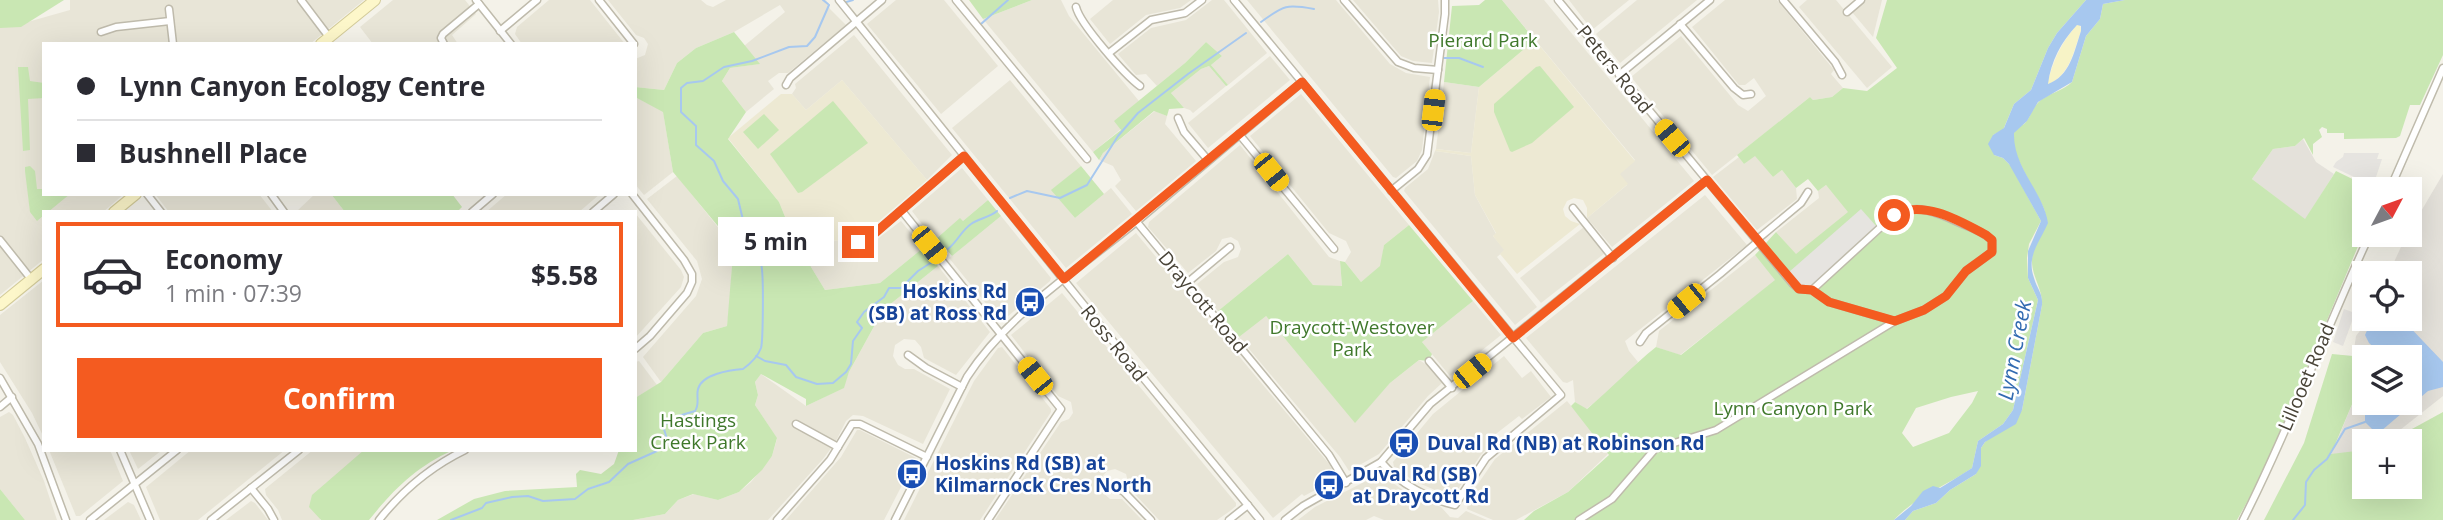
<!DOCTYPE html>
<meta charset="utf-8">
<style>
:root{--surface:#fff;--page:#f2f2f3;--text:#2b2b33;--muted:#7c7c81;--line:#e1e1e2;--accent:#f45b20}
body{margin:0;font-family:"Open Sans",sans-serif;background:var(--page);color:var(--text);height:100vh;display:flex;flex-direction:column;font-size:26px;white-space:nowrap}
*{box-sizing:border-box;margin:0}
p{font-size:23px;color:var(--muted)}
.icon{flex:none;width:38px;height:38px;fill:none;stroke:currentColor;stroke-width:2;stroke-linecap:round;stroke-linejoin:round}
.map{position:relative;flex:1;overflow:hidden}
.drawer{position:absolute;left:42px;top:210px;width:595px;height:242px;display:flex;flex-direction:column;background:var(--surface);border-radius:0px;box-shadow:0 7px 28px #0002}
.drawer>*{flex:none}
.guide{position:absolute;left:42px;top:42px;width:595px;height:154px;border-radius:0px;box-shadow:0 7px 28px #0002;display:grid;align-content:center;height:154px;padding:0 35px;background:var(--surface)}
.needle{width:46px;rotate:49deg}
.controls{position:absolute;left:2352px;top:177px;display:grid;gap:14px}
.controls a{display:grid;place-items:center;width:70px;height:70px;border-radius:0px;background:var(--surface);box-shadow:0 7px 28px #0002;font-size:35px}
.end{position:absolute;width:32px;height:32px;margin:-16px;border:9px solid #f45b20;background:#fff;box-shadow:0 0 0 4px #fff}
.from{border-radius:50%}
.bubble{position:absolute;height:49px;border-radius:0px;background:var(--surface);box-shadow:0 7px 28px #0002;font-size:23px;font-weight:700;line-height:49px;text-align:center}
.car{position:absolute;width:21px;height:42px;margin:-21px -10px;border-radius:9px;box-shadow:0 0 5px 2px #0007;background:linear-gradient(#f5c518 24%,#345 0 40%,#f5c518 0 76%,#345 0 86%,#f5c518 0)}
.guide b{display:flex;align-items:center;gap:24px;height:66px;font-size:26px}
.guide b+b{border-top:2px solid var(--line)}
.guide i{width:18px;height:18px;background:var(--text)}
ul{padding:12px 0 0;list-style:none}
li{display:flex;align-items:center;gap:21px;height:105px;margin:0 14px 10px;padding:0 21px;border:4px solid transparent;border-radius:0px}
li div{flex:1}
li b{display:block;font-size:26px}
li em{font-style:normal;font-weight:700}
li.selected{border-color:var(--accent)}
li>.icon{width:63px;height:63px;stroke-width:1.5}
.primary-button{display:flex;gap:14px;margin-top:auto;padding:14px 35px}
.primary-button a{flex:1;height:80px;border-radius:0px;background:var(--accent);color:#fff;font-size:28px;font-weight:700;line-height:80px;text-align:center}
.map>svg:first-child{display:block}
.residential{fill:#e8e5d7}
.industrial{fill:#e4e1da}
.education{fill:#ede9d3}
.green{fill:#c9e7b3;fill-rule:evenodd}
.sand{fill:#f7f3c6}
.parking{fill:#e6e4e0}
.water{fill:#a7c8ef;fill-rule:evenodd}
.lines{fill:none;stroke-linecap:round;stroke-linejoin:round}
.stream{stroke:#a7c8ef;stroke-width:2}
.street-casing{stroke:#bfbbac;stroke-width:9}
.secondary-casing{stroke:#d3cb99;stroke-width:12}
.street{stroke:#fff;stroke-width:6}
.secondary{stroke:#fdf7ca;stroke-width:10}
.route{stroke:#f45b20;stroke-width:9}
.labels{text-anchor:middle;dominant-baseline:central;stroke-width:5;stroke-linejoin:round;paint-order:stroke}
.park-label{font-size:19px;fill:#3f782b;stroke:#fff}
.street-label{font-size:19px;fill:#484337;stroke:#fff}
.transit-label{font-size:19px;font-weight:bold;fill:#164399;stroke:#fff;text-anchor:start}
.water-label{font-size:21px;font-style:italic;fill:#326bb1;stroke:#fff}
</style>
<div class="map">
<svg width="2443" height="520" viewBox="0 0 2443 520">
<rect width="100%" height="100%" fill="#f4f2e9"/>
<g class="residential">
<path d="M70,0h294l-54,44h-266v150h80l-21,18h-59v47l-44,36v-271l24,-1 46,-13z"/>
<path d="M393,0h72l11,14 -24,21 6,9h-85l-13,-17z"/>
<path d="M549,0h41l35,44h-103l-7,-10 2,-7z"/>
<path d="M608,0h93l6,5 6,2 13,-7h100l4,9 16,16 -58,48h-9l-11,8 6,8 -28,23 -24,-31 8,-13 29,-4 -15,-18 41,-34 -5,-7 -46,27 -38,16 -19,15 -13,27 -29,-3v-28l10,-4 3,-11 -4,-6 -8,-3z"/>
<path d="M896,0h48l54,66 -57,48 -74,-90z"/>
<path d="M1032,0h29l8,16 70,85 -24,20 6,8 -28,23 -110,-133z"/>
<path d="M1113,0h78l-11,8 -34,7 -36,29 -20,-25z"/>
<path d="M1212,0h12l43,53 -39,32 -17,-20 11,-9 -16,-14 -21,21 -28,23 -11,-12 -10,1 -18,-21 33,-26 35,-8z"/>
<path d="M1247,0h89l54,64 16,9 24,4 -8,73 -5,11 -21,17 -3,-1z"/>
<path d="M1353,0h85l1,12 -7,51 -19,-2 -12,-5z"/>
<path d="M1502,0h42l150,181 -82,66 -25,-29 40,-33 -8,-11 16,-14z"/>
<path d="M1569,0h60l-37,30z"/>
<path d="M1637,0h60l-77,63 -24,-29z"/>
<path d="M1725,0h52l57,70 -3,4 12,14 -11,9 -19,3 -3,-3 -98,78 -81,-98 50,-41 57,69 10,6 18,-15 -12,-18 -9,7h-6l-47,-58z"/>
<path d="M1807,0h29l56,67 -25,21 -68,-81z"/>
<path d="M1865,0h17l-9,37 -21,-25z"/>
<path d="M854,35l98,120 -25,25 -85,-100 -36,30 -14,-16 4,-6 -1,-4z"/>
<path d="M1270,56l20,24 -82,68 -20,-25z"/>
<path d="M1209,66l17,20 -33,27 -3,-3 -6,-2 -13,-15 30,-24z"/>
<path d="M1010,80l71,86 -29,24 23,28 36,-30 21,26 -66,54 -114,-140z"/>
<path d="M1444,82l35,5 -8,66 -35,-4z"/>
<path d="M1301,94l108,131 -25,20 -3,21 -20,16 -16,-20 6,-10 -5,-11 -17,-8 -79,-97z"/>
<path d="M635,97l28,14 10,61 -29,23 -9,-11z"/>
<path d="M1155,111l12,5 -2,8 31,37 -60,50 -21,-25 6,-6 -8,-14 -14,-6 4,-7z"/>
<path d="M1240,145l89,112 11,4 2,26 -29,-2 -25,-31 -70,57 -21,-27 27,-22 14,-5 3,-8 -3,-8 -7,-4 -9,2 -6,12 -28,22 -40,-46 1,-5z"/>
<path d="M1435,151l36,5 4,39 21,39 -3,2 12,14 -8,7 40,50 -22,18 -111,-134 1,-3 23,-19z"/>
<path d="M1755,155l18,22 9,-7 14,18 1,11 -40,31 -44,-53 26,-20 5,7z"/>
<path d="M962,168l26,32 -25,21 -3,-2 -26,21 -22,-29z"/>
<path d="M677,176l44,55 11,35 -1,28 -4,32 -24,7 -42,49 -18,-25 53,-61 6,-17 -5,-18 -50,-62z"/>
<path d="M1826,185l23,27 -53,43 -20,-23 43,-34 -1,-7z"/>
<path d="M155,194h104l14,18h-104z"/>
<path d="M315,194h16l14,18h-49z"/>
<path d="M507,194h93l-21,18h-93z"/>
<path d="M1705,195l42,50 -122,96 4,10 9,11 -22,24 -30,23 -11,-7 -2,-22 -6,3 -4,-1 -37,-44z"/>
<path d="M635,213l46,57 3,7 -3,10 -46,51z"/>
<path d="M1001,216l50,62 -1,3 -49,41 -52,-64z"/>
<path d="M901,221l22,27 -43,35 -55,7 -31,-51 51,2 3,9 11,3z"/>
<path d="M1584,227l21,26 -64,50 -21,-25z"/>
<path d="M1136,233l194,232 5,11 -1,4 -30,16 -2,-2 -29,24 -197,-235z"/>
<path d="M1755,255l21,25 -96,75 -24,-8 3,-16z"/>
<path d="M938,266l52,66 -34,43 -32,-17 -3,-11 -6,-7 -11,-1 -9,6 -2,11 5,9 7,4h9l36,20 -27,55 -60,-28 -10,-1 -7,6 -11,22 -12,16 -55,61h-135l32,-6 13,-14 16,-6 24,6 21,-8 12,-10 21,-26 5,-17 -22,-34 3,-10 -3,-13 6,-8 45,32 37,-18 6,-16 34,-62z"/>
<path d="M44,280v158l-12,-25 -32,-51v-47z"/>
<path d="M1062,293l174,210v3l-6,5 -13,9h-58l-29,-31 -4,-15 -11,-5 -8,2 -5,6 -2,7 2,8 8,7h12l20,21h-147l66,-98 8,-3 4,-6 -2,-11 -13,-6 -47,-61z"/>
<path d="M1473,301l28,34 -51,41 -28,-34z"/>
<path d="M1265,315l90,107 35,-39 29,-23 10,6 13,17 -14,13 -49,58 -30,17 -9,-14 -101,-120z"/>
<path d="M1002,347l49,62v3l-71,108h-76l70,-139 24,-33z"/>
<path d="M1504,356l18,22 9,-7 20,26 -29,22 -3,-3 -31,24 3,4 -11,12 -26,39 -5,1 -35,-15 -20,-14 -1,-5 40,-48z"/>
<path d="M639,361l18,24 -22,13v-36z"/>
<path d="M1567,401l43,51 -42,40 -52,28h-23l-26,-11 2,-12 26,-38z"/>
<path d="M9,412l4,3 12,23 19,43 13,39h-32l-25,-31v-72z"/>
<path d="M857,430h3l56,28 -32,62h-98l55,-63z"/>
<path d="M49,450h61l13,31 -43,35h-4z"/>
<path d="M129,450h33l-24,19z"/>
<path d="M191,450h94l-87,70h-38l-14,-33z"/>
<path d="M313,450h65l-57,53 -1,17h-38l-4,-10 -12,-15 -1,-6z"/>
<path d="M1380,474l23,16 38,17 9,10 8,1 8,-7 21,9h-103l-10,-4 -8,4h-68l17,-13z"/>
<path d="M251,501l4,2 13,17h-42z"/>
<path d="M128,502l6,3 7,15h-37z"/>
</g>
<g class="industrial">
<path d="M2303,139l13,23 18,12 -29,46 -53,-41 21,-30 22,-3z"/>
<path d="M2443,174v222l-57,45h-22v9l-33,5 33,-79v26h46v-45h-46v10l-11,-11 3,-20 13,-17 41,-1v-45h-21l17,-37 4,-2v-4z"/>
</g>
<g class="education">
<path d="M1535,40l100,121 -15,13 8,10 -41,34v-10l-4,-8 -9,-2 -7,3 -4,8 2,7 6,5 9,3 -63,50 -17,-20 4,-4 -11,-14 3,-3 -21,-38 -4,-39 -36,-5 1,-2 35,4 8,-66z"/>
<path d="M842,80l85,100 -61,52 -13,-2 -6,5 -2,6 -51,-2 -15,-37 -51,-64 53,-44h11l14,16z"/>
</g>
<g class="green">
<path d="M0,0h64l-43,27 -21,1z"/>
<path d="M969,0h63l-49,19z"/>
<path d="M1485,0h17l33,40 -56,47 -35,-5 8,-76 27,-1z"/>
<path d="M1887,0h199l-29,33 -9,15 -17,42 -17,14 -11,26 -10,5 1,20 9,3 8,8 30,55 -12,23 -2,14 1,20 10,22 -25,110 -10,14 -25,17 -6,27c-26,18 -57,29 -78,52h-370l10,-9 34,-19 41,-37 -38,-49 4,-4 12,7c24,-20 45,-43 69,-62l25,8 94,-75 -20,-25 21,-23 20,22 52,-42 -22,-27 -8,6 -10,-12 -12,9 -14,-18 -9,7 -18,-21 -11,8 -7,-9 73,-58 3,3 19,-3 11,-9 24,3 30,-23 -21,-30zM1978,391l-6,12 -23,30 -36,14 -11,-14 14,-25 35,-11z"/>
<path d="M2125,0h318v55l-23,50h-10l-10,31 -4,2 -52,1v-6h-17v-4l-5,-2 -3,3 3,7 -9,7v11l-9,-17 -9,8 -22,3 -21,30 53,40 31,-48 37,18h-9v43l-102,243 -25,45h-332l8,-9 23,-8 14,-13 26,-16 5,-26 4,-6 37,-32 20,-105c1,-16 -11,-29 -10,-46 1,-21 20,-27 12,-50 -6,-17 -41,-63 -28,-80 3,-5 4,-1 9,-6 7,-8 8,-19 19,-25 9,-6 20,-8 28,-16l14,-46 14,-17 3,-15z"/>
<path d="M734,32l26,32 -30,4 -8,13 24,31 -18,27 51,63 15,37 31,51 55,-7 43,-35 15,18 -55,44 -34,62 -5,16 -38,18v-7l-45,-25 -6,8 3,13 -3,10 22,33 -5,18 -10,14 -23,22 -21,8 -25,-6 -15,6 -13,14 -32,6h-196l37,-21 31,-8 72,-4 -1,-13 4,-4 21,4 13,-10 5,-14h16v-52l26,-16 42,-49 24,-7 5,-60 -10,-35 -49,-59 -10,-60 -28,-15v-10l29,3 13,-27 19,-15z"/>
<path d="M1206,42l16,14 -11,9 17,20 -2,1 -17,-20 -8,3 -30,24 13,15 -15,1 -2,7 -13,-5 -51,42 -4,7 -6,-8 28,-22 -7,-9 71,-58z"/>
<path d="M1540,66l34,41 -42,36 -20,9 -2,-1 -16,-39v-8l42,-37z"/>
<path d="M18,67h10l2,14 14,2v15l-16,1 2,51 -7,1z"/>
<path d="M833,101l35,42 -66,49 -4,1 -28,-39z"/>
<path d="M764,114l15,16 -21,19 -15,-17z"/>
<path d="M30,166l5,5 2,18h7v5h26l-22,18h-4v3l-7,6 -7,-9 -5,-41v-4z"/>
<path d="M1081,166l23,28 -29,24 -24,-28z"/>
<path d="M331,194h121l10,13 -5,5h-112z"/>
<path d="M988,200l13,16 -49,40 -15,-18 23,-20 3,3z"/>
<path d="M1409,225l64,76 -51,41 10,12 -3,7 -10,-1 -29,23 -35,40 -89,-107 -27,21 -21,-26 70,-57 25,31 29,1 -2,-25 5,1 16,20 19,-16 4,-21z"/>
<path d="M2332,354l21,2 11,11v9l-33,78 33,-4v36h46v-45h-20l53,-29v108h-179l40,-77z"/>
<path d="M364,450h89c-37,17 -59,39 -84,70h-48l-12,-13 3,-12z"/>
<path d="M0,489l25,31h-25z"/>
</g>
<path class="sand" d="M2077,25h3l1,6c-8,22 -11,44 -34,54 6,-24 14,-42 30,-60z"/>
<g class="parking">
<path d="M2344,153h35l-2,6h5l-9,27 -40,-19 3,-5 7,-5z"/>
<path d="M1861,209l16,18 -69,62 -10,-6 -9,-11z"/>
<path d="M2344,309l11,4 -12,33 -10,-4z"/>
</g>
<g class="water">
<path d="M2086,0h39l-22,4 -3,15 -14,17 -14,46 -34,20 -11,19 -13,12c-1,35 29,58 34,90 -8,19 -22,33 -14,55 3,11 9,15 8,27l-20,105 -6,14 -31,18 -4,6v18l-5,8 -26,16 -14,13 -23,8 -8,9h-11l17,-14 12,-15 10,-5 7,2 5,-3 27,-17 6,-27 25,-17 10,-14 25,-110 -10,-22v-27l13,-30 -32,-57 -6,-6 -9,-3 -6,-11 5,-9 11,-7 10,-24 17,-14 17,-42 9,-15zM2077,25l4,1v5c-7,21 -11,45 -33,53 3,-23 13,-42 29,-59z"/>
<path d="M2372,319h30l41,43v25l-15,4 -47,40 -8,-1 -8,-8v-10l7,-3 5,-6 33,-1v-45h-25l-16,-14 -4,-8z"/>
</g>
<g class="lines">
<g class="stream">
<path d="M823,0l5,4"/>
<path d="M843,3l10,-3"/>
<path d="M1261,22c23,-17 26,-18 53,-13"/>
<path d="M981,24l27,-24"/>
<path d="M1444,58h15l24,9"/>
<path d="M1010,198l17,-7 33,7 27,-13 31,-49 20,-23 50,-39 58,-41"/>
<path d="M948,249c9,-7 14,-19 23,-25 8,-6 18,-6 26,-13"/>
<path d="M756,356l9,5 21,4 10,12 21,7 16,-1 13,-11 5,-8 2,-23 9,-13 -5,-6 7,-10 20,-15 5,-9h12l17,-17 14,-9"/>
<path d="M451,520l31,-12 4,-5 26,-6 16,-1 15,5 32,-2 13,-10 21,-7 19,-18 29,-13 7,-5 3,-7 -4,-13 12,-9 20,-6c5,-7 1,-14 3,-22 4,-15 32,-19 45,-20 7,-5 15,-13 18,-21 2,-7 3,-76 0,-84 -4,-12 -10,-18 -18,-27v-17l-5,-21 -15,-18 -9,-20 -18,-16v-19l-15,-14v-24l6,-5 16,-2 21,-14 28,-6 37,-14 18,-1 8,-9 14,-32"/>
<path d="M2293,520l12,-15 1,-23 8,-12 13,-11 18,-30 20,-7"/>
</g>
<g class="street-casing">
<g id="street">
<path d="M301,0l28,37"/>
<path d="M476,0l35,44"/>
<path d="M599,0l35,44"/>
<path d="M839,0l269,335 152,185"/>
<path d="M956,0l131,159"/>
<path d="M1234,0l327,395 -75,63 -31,47c-27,-6 -56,-22 -74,-43"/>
<path d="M1344,0l54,62 16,6 24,2"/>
<path d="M1558,0l234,283 7,6 13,1"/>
<path d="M1783,0l52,62 7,13"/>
<path d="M1076,7c4,17 49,68 64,79"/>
<path d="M169,9l4,35"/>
<path d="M1847,12l14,-12"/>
<path d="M1680,24l54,64 9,7 8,-1"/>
<path d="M500,31l37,-31"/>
<path d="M101,32l15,-5 54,-6"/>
<path d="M444,44l-3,-6 2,-4 36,-30"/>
<path d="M1109,53l42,-33 34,-7 17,-13"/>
<path d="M1619,75l91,-75"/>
<path d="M786,85l4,-7 92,-78"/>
<path d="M1178,118l6,14 24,28"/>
<path d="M1239,134l95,115"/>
<path d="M2390,189l53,-121"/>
<path d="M1391,191l27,-22 9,-14 18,-141v-14"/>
<path d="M147,194l14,18"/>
<path d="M271,194l13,18"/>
<path d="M632,194l52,66 8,14v8l-5,11 -37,43 -15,13"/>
<path d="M1573,208l40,50"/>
<path d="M902,211l159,198 -73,111"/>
<path d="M472,212l21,-18"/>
<path d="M593,212l21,-18"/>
<path d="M1136,221l193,234 17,28"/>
<path d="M0,240l31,39"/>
<path d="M858,242l17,-9 89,-77"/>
<path d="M1187,283l43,-36"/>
<path d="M1812,290l17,12 65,19"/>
<path d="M1640,342l6,-9 74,-59 35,-30 4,-6 42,-35 7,-11"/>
<path d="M908,355l18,13 36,19"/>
<path d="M1429,361l23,27"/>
<path d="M0,378l38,66 28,76"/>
<path d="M0,407l12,-10"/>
<path d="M796,424l42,23"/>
<path d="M120,450l30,70"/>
<path d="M1113,485l11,7 27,28"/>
<path d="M251,488l17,21 6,11"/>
<path d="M90,520l87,-70"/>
<path d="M211,520l88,-70"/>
<path d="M379,520c23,-29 53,-54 86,-70"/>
<path d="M777,520l53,-60 22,-36h8l67,33"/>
<path d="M895,520l72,-143c41,-63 110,-107 168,-154 56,-47 111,-94 167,-141"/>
<path d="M1229,520l19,-15"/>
<path d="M1285,520l18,-14 78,-44 49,-58 277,-224"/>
<path d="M1579,520l33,-21 43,-50 61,-19 179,-109 29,-11 22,-14 20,-25 26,-19v-12c-9,-8 -19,-12 -30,-16 -22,-10 -44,-22 -68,-9l-82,75"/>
<path d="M2243,520c47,-93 83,-191 127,-286"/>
</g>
</g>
<g class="secondary-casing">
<g id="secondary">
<path d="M321,44l54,-44"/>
<path d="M114,212l22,-18"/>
<path d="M0,305l44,-36"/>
</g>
</g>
<use href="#street" class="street"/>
<use href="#secondary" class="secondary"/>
</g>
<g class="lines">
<path class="route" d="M858,242l17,-9 89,-77 100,123 238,-197 211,256 194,-158 92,109 13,1 17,12 66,19 29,-11 22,-14 20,-25 26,-19v-12l-6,-5c-26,-14 -63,-36 -92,-20"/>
</g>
<defs>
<g id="bus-disc" transform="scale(1.575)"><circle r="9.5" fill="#1a4fb4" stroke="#fff"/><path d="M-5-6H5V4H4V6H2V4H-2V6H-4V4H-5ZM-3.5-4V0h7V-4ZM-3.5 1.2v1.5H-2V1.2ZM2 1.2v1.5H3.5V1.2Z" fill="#fff"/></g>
</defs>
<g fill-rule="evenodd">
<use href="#bus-disc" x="1030" y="302"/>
<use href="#bus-disc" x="1404" y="443"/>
<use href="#bus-disc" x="912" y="474"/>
<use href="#bus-disc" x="1329" y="485"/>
</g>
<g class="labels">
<g class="park-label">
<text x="1483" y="40">Pierard Park</text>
<text x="1352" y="327">Draycott-Westover<tspan x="1352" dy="22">Park</tspan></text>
<text x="1793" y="408">Lynn Canyon Park</text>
<text x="698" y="420">Hastings<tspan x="698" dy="22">Creek Park</tspan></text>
</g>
<g class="street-label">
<text transform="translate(1615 69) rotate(51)">Peters Road</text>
<text transform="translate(1203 302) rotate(50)">Draycott Road</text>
<text transform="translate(1114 343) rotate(51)">Ross Road</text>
<text transform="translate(2306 377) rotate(-67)">Lillooet Road</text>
</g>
<g class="transit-label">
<text x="1007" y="291" text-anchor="end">Hoskins Rd<tspan x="1007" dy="22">(SB) at Ross Rd</tspan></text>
<text x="1427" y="443">Duval Rd (NB) at Robinson Rd</text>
<text x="935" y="463">Hoskins Rd (SB) at<tspan x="935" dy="22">Kilmarnock Cres North</tspan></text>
<text x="1352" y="474">Duval Rd (SB)<tspan x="1352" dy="22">at Draycott Rd</tspan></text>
</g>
<g class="water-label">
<text transform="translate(2014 350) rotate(-79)">Lynn Creek</text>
</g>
</g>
</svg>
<div class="controls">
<a><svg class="needle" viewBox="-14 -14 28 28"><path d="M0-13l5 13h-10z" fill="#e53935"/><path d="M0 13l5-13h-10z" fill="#7c7c81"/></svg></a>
<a><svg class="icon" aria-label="locate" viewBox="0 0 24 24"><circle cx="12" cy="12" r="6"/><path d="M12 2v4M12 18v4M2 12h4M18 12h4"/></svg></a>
<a><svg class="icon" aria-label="layers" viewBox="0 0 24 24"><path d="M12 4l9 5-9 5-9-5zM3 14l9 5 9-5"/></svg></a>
<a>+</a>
</div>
<i class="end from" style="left:1894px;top:215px"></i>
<i class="end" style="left:858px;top:242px"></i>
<div class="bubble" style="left:718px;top:217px;width:116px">5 min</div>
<i class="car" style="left:1433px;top:110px;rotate:7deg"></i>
<i class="car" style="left:1672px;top:138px;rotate:320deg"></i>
<i class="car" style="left:1271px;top:172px;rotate:141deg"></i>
<i class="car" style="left:929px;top:245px;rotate:141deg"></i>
<i class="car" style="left:1686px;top:301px;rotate:231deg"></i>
<i class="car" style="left:1472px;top:371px;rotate:51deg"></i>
<i class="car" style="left:1035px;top:376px;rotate:321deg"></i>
<div class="guide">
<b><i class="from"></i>Lynn Canyon Ecology Centre</b>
<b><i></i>Bushnell Place</b>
</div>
<section class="drawer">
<ul>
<li class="selected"><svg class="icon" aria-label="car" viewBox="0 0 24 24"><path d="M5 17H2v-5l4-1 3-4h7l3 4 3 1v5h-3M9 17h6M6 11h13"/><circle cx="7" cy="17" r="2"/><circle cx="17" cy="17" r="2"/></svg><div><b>Economy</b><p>1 min · 07:39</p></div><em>$5.58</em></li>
</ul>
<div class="primary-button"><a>Confirm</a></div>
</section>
</div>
